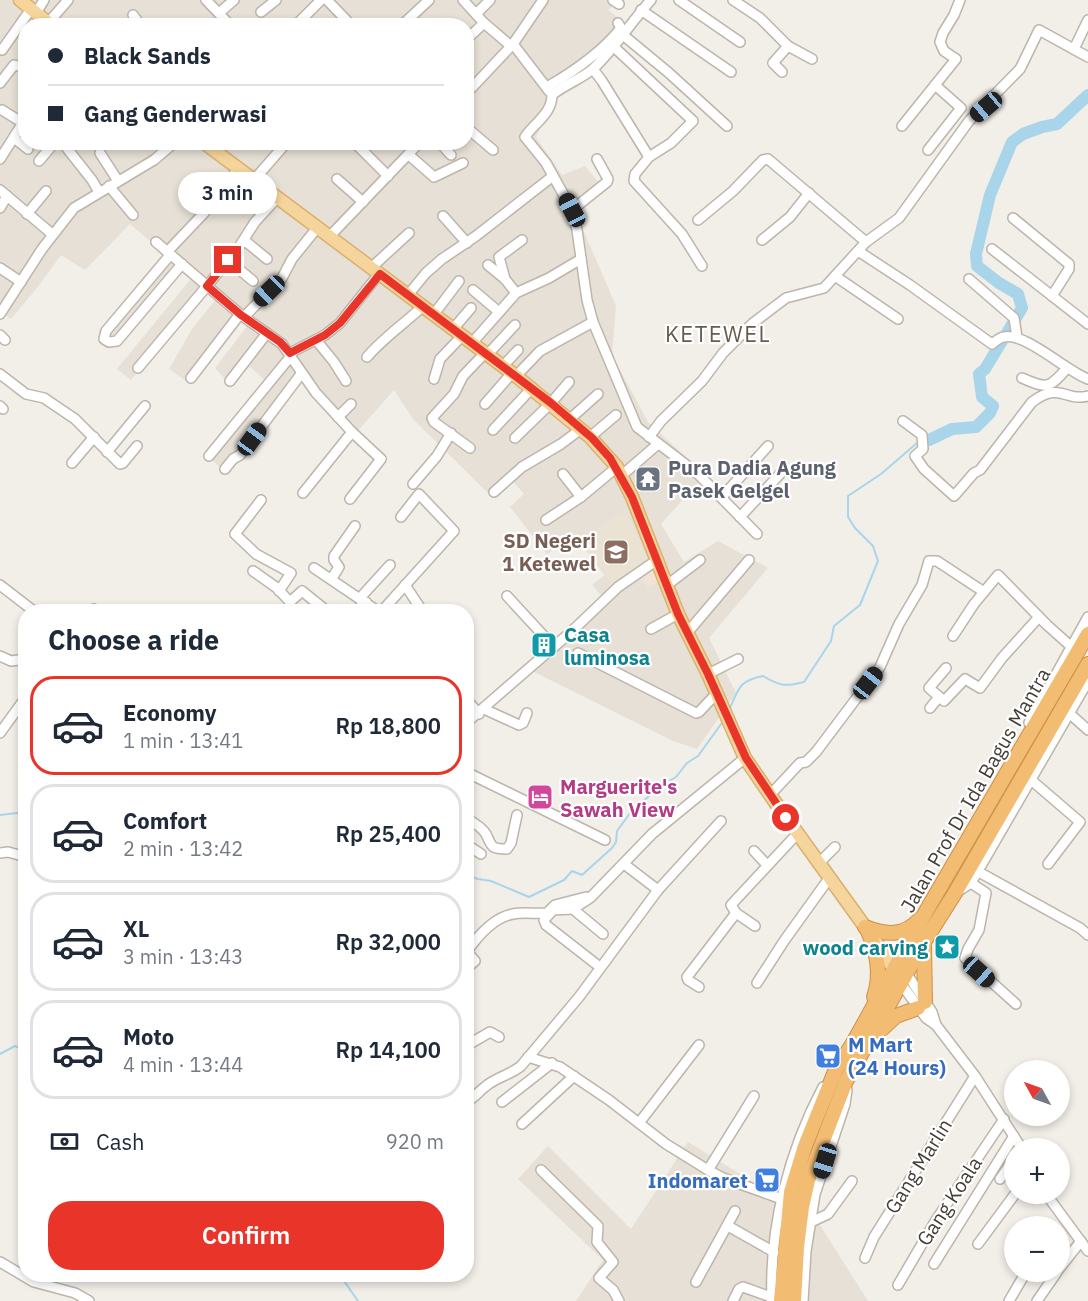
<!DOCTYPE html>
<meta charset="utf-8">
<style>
:root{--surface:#fff;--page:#f6f6f7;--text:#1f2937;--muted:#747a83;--line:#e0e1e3;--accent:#e83429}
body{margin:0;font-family:"IBM Plex Sans",sans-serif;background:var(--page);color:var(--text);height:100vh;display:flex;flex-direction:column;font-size:22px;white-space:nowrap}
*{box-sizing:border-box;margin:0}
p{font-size:20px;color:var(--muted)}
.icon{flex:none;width:33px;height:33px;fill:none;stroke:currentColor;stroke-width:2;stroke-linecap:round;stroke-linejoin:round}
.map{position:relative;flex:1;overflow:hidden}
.sheet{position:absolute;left:18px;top:604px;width:456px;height:678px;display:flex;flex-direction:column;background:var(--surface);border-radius:24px;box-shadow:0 3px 9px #0003}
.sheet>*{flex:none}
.guide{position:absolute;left:18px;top:18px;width:456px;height:132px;border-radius:24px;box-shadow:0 3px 9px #0003;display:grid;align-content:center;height:132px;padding:0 30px;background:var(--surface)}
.needle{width:39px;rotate:310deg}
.buttons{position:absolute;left:1004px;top:1060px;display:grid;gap:12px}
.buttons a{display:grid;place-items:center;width:66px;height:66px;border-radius:50%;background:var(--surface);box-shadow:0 3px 9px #0003;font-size:30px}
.end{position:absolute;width:27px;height:27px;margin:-14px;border:8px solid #e83429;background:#fff;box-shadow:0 0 0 3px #fff}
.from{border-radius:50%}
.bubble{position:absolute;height:42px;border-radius:21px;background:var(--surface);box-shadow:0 3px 9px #0003;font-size:20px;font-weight:600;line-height:42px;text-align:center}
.car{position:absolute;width:18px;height:36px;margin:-18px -9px;border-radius:8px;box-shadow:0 0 4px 2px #0007;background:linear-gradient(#222 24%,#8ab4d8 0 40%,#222 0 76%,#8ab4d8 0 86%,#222 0)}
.guide b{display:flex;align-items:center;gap:21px;height:57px;font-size:22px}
.guide b+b{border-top:2px solid var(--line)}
.guide i{width:15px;height:15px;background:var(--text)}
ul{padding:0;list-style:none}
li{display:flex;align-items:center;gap:18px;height:99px;margin:0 12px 9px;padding:0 18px;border:3px solid var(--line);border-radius:24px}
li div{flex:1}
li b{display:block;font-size:22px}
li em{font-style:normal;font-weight:600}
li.active{border-color:var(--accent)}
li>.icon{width:54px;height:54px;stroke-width:1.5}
h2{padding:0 30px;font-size:27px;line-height:72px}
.pay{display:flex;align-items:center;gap:15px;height:66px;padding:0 30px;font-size:22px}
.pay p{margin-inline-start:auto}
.action{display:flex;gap:12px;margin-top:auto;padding:12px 30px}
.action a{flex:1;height:69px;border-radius:24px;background:var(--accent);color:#fff;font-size:24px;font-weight:600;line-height:69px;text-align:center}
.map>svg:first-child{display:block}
.residential{fill:#e6e0d6;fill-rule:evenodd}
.commercial{fill:#f3e3d4}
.education{fill:#eae2d3}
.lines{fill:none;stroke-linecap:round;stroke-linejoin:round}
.stream{stroke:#a9d5ea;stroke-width:2}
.river{stroke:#a9d5ea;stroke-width:12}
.minor-casing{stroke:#bdb5ab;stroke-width:12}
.major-casing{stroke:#dab06e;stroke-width:15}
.highway-casing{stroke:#d09044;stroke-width:16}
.minor{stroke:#fff;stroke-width:9}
.major{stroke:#f6d59d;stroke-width:12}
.highway{stroke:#f2bc73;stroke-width:14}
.route{stroke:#e83429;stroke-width:8}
.labels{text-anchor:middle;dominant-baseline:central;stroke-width:4.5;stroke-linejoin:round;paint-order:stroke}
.worship-label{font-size:20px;font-weight:bold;fill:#5b616d;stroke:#fff;text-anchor:start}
.education-label{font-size:20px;font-weight:bold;fill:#785e54;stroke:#fff;text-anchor:end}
.culture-label{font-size:20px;font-weight:bold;fill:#0d838f;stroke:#fff;text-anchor:start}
.hotel-label{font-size:20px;font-weight:bold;fill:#b23c85;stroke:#fff;text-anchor:start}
.street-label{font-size:20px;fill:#453e37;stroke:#fff}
.shop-label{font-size:20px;font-weight:bold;fill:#366cbe;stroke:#fff;text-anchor:start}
.quarter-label{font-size:22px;letter-spacing:1.5px;fill:#675b4f;stroke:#fff}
</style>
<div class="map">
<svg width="1088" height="1301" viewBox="0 0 1088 1301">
<rect width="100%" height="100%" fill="#f2eee8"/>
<g class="residential">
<path d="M0,0h620l-12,10 24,18 -35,39 -35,16 -26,54 26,38 23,-9 18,22 -28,23 41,95 -4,49 36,67 57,53 -44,49 23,38 34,-21 50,27 -59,70 27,55 -39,56 -24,-8 -141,-70 73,-71 -13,-15 13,-10 -31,-41 -27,20 -37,-47 14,-13 -13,-15 -19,18 -79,-78 -19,-29 -39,44 -53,-55 -75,95 -18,-17 58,-75 -17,-15 -21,16 -14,-15 36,-47 -11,-9 -54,69 -17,-12 23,-40 29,-36 -10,-8 -80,95 -14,-11 77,-94 -11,-9 -63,76 -12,-10 63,-73 -41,-35 -45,46 -24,-15 -24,33 -26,31 -11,-8zM26,26h440v116h-440z"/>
<path d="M688,1142l130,80 50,79h-292l27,-41 -85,-81 30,-33 83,83z"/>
</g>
<path class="commercial" d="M652,571l7,9 -11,8 -7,-9z"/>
<path class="education" d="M625,509l24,54 -34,26 -35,-47z"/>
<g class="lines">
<g class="stream">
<path d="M729,710c10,-21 9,-29 34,-34 17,10 21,11 41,6l27,-41 3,-15 26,-21 18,-44 -5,-15 -18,-18 -7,-11v-21l33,-22 36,-31"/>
<path d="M0,815l26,-3"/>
<path d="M466,875l12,4 13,2 38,16 35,-17 8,-9 10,4 30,-27 4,-6 1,-11 13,-18 29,-26 17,-10 11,-14 11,-7 26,-36"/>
<path d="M0,1054l15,-8 11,5"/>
<path d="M340,1275l18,26"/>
</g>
<path class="river" d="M929,440l23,-11 24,-2 14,-14 3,-7 -11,-9 -3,-23 6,-5 37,-61 -4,-14 -19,-11 -22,-17 -1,-12 14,-59 22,-53 11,-8 19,-7 15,-3 31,-29"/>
<g class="minor-casing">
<g id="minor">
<path d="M206,0l25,26"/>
<path d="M327,0l25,26"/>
<path d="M463,0l21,23 27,23"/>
<path d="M613,0l6,4"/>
<path d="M651,0c-20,22 -35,47 -57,68 -12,11 -29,16 -42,27 0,19 -18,28 -27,42l21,26 26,47 5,20 10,70 6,22 44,105 61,47 59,60"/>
<path d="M679,0l61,42"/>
<path d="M733,0l27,18 28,28 24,13"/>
<path d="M641,10l90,62"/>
<path d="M261,12l15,-12"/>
<path d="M36,13l8,-13"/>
<path d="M219,13l15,-13"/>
<path d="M476,14l14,-14"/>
<path d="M133,15l8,11"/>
<path d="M48,23l20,-23"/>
<path d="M295,26l26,-26"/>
<path d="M401,26l28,-26"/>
<path d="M623,35l46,38 58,53"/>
<path d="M466,40l18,-17"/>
<path d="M513,44l36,47"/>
<path d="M1074,49l14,-29"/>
<path d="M2,50l29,-41"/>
<path d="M593,69l9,12 47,76 22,-14 22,-22 -79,-74"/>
<path d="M782,72l-9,-9 15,-17"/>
<path d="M0,83l14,-18 8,2 4,-3"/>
<path d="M547,87c26,-15 55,-35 74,-59l-3,-5"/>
<path d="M466,94l47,-50 30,-44"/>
<path d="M2,110l21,13"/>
<path d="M902,126l54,-67 -12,-8 -4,-9 3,-9 11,-18 6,-15"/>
<path d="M466,127l27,23"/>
<path d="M14,138l14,11"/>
<path d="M62,142l30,38 7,12"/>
<path d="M354,142l34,34"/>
<path d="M439,142l12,13"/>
<path d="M928,150l33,-42 -26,-23"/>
<path d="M100,153l18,28"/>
<path d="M409,155l25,22 29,-14"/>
<path d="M649,157l-14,17 -1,7 48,53 20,32"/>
<path d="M0,159l26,-41"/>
<path d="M39,161l16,-19"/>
<path d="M337,179l26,23"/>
<path d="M253,181l34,-39"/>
<path d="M109,186l24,29"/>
<path d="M0,190l52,44"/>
<path d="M0,208l7,-12"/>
<path d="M572,210l35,-28 1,-3 -11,-20"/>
<path d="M27,214l19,-23"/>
<path d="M443,216l24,27"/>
<path d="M1013,218l56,46v5l-17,27"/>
<path d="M698,220l35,-29 30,-31 5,-1 98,83"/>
<path d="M329,237l91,-95"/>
<path d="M244,240l23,19"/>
<path d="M762,240l28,-23 19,-24"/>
<path d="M156,242l85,73 41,29 34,49 36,39 29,27 -31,40"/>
<path d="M992,249l96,75"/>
<path d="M858,251l52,34 82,59c3,-2 8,-7 12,-7 21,-5 62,34 84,42"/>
<path d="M167,252l37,-39 14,-21 21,-23"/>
<path d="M170,255l-64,76 -2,8 5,3 8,-1 65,-77"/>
<path d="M228,260l25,21"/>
<path d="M488,265l17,14 11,14"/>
<path d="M0,268l21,14"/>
<path d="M371,268l38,-35"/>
<path d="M835,276l63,43"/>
<path d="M505,279l-6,-22 23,-17"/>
<path d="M969,279l45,39 3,19"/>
<path d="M473,290l26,22"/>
<path d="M408,295l18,-22 16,-14 34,-23 77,-60"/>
<path d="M0,314l42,-65 32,-41 80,-48 21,-18"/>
<path d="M434,314l25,-33"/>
<path d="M244,317l38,-39 10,-19 25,-31"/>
<path d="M453,329l18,-21"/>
<path d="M0,335l5,5"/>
<path d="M316,340l18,22 12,19"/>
<path d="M472,343l44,-50 33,-15 32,-19"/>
<path d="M290,353l35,-18 15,-12 39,-49"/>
<path d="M487,355l28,-30"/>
<path d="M367,357c16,-19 37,-33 55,-50"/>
<path d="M503,366l15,-16"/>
<path d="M138,368l69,-82 32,-39 16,-25 21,-23"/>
<path d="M0,374l26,20 18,4 31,21 45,45 3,-1 14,-17"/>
<path d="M516,376l24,-25 53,-29"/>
<path d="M191,378l49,-64"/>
<path d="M1022,378c25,11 27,11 45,-10"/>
<path d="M434,379l6,-20 22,-23"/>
<path d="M230,381l37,-48"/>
<path d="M485,404l27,-31"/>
<path d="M0,406l3,3"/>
<path d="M338,417l13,-13"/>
<path d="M570,419l28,-25"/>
<path d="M903,421l19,14 1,14 -8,7 9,13 30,27 20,-23 6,-3 52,-68c29,-21 32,0 56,-6"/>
<path d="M493,430l39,-42"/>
<path d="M590,437l26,-22"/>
<path d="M649,437l12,-16 41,-40 21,-28 30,-30 33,-25 38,-10 42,-46 33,-24 70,-97 51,-52 19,-39 49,27"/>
<path d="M515,438l36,-35 18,-21"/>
<path d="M470,448l-36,-26 -2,-4 22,-24 9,-18 22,-23"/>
<path d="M107,452l38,-46"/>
<path d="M209,456l82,-100"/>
<path d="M72,463l22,-26"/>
<path d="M225,469l8,-10 7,-4 61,-81"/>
<path d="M563,474l18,23"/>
<path d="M621,476l37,-32"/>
<path d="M413,484l24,-28 14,-23"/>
<path d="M494,492l28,-25 39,-23 20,-15"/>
<path d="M303,493l49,-61"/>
<path d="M722,497l46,-51"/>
<path d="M261,500l-26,34 21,20 35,19 -12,18"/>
<path d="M740,517l40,-43"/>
<path d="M546,520l35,-23 36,-30"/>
<path d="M314,568l65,44"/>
<path d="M253,571l24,17 13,14 12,-11 26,21"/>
<path d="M332,578l7,-11 -5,-7v-4l21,-30"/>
<path d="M0,585l35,27"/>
<path d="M405,585l18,27"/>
<path d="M667,585l33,-25"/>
<path d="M507,596l47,51"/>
<path d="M360,598l30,-33"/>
<path d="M92,612l2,-3"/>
<path d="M354,612l12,-10"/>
<path d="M381,612l73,-81 -35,-37 -18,23"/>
<path d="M651,629l27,-15"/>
<path d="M687,633l62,-73"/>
<path d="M953,636l21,-32 24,-29 49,50 28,25"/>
<path d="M578,653l118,60 3,-1 18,-19"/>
<path d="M0,656l11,5 15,-2"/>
<path d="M946,668l-17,20 15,13 21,-22 15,9 22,-30 37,-41"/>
<path d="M708,674l30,-15"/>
<path d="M466,699l13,15"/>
<path d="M930,708l9,-11"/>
<path d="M484,709l35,16 4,-2 4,-10"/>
<path d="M1069,713l19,17"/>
<path d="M466,723l106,-92 46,-44 39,-27"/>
<path d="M1029,723l59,-106"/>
<path d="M0,733l26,-36"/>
<path d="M466,772l139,68"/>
<path d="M1030,779l50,43 -32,42"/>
<path d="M770,795l30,-32 6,-1 10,-10 64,-85 19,-43 23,-39 7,-24h8l47,31"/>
<path d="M466,818c7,4 16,9 20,16 6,13 5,15 21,15l4,-6 6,-28"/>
<path d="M466,844l15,10"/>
<path d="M754,851l13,14"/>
<path d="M0,853l8,-1 18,5"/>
<path d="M819,863l16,-16"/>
<path d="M624,864l34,26"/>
<path d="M977,871l103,57 8,7"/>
<path d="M971,883l15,10 -7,37 -11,19 -3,9 51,46"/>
<path d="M957,892l14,-9 117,-202"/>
<path d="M573,909l30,25"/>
<path d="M755,926l-19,-13 -5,-8 66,-71"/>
<path d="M596,964l-50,-39 -2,-5 9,-10 20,-1 17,-11 62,-64 93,-76"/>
<path d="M466,969l9,-8 -7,-8v-3c10,-14 27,-33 45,-36 10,-2 23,0 34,-1l8,-8 31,-8"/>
<path d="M907,974l25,38 4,13 39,51 47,73"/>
<path d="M757,983l27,-42 46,-64"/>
<path d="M902,985l24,33 10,7"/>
<path d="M699,987l-11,-7 -1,-3 49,-64"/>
<path d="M466,1046l24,-14 9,5"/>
<path d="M528,1057l32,10 49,33 57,44 42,26 46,-74"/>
<path d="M466,1102c9,-4 12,-10 20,-16 11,-9 24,-11 35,-20l58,-69 79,-107 63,-69"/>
<path d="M502,1102l50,-39"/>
<path d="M639,1123l60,-78"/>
<path d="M522,1124l52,-48"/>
<path d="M541,1170l57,56 -1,16 16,20 -14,16 14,12 6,11"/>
<path d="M708,1170l15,8 59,21"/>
<path d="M1000,1179l14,-20"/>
<path d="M1046,1194l42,57"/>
<path d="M809,1223l19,-9 24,-33"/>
<path d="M728,1226l46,26"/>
<path d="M978,1244l37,-50"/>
<path d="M865,1258l9,-21 101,-161"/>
<path d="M0,1262l34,20 41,11 14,8"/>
<path d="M934,1264l80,-128"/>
<path d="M1059,1269l22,-28"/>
<path d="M696,1282l39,-71"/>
<path d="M898,1285l38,-65 68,-101"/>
<path d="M733,1301l6,-12 4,-2 28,10"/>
<path d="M772,1301c-3,-73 17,-150 51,-214"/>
<path d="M803,1301l3,-50 9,-57 30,-90 2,-14"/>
<path d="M1009,1301l17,-29"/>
<path d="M1037,1301l20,-29"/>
</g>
</g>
<g class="major-casing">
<g id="major">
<path d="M20,0l32,26"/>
<path d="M203,142l313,234 74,61 27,30 15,30 46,117 30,60 37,84 30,44 111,154 11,21"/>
</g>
</g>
<g class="highway-casing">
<g id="highway">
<path d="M865,927c20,8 39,10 55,-8"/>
<path d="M868,931c9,22 14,43 6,66"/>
<path d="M924,947l1,55"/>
<path d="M882,1029l14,-13 22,-8"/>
<path d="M781,1301l10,-109 14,-46 31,-77 16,-24 76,-137 160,-274"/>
<path d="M794,1301l3,-54 5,-40 6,-27 38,-99 78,-139 31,-49 133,-229"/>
</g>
</g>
<use href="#minor" class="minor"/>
<use href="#major" class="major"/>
<use href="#highway" class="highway"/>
</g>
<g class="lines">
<path class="route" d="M228,260l-21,26 34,29 39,27 10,11 35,-18 15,-12 40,-49 171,129 41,35 18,20 22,39 46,117 30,60 38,84 40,60"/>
</g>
<defs>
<g id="temple-square" transform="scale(1.35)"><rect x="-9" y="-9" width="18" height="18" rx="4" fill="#6b7280" stroke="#fff"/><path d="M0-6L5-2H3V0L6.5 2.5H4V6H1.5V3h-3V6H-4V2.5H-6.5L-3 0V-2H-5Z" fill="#fff"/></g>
<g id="school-square" transform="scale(1.35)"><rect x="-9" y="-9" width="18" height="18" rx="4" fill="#8d6e63" stroke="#fff"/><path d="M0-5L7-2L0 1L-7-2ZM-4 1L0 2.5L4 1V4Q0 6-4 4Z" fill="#fff"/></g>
<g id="building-square" transform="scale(1.35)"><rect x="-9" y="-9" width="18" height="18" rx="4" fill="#0f9aa8" stroke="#fff"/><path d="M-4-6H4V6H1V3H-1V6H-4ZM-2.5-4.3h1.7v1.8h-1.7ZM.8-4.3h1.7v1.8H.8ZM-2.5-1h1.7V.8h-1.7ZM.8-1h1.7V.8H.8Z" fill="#fff"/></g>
<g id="hotel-square" transform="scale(1.35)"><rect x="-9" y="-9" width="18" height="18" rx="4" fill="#d1479c" stroke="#fff"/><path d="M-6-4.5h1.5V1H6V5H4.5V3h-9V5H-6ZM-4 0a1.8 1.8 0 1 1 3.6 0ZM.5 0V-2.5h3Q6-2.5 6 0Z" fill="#fff"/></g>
<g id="sight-square" transform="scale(1.35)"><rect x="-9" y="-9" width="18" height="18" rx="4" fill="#0f9aa8" stroke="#fff"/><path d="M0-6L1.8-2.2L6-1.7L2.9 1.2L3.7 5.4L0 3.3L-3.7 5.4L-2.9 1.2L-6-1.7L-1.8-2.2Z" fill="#fff"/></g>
<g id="supermarket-square" transform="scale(1.35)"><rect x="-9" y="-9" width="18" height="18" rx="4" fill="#3f7fe0" stroke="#fff"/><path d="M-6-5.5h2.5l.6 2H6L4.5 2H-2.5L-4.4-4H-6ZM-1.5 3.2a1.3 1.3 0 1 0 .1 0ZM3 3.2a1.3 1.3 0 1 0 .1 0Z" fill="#fff"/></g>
</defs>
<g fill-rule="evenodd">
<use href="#temple-square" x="648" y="479"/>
<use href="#school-square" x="616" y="552"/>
<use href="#building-square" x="544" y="645"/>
<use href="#hotel-square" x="540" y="797"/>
<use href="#sight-square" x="947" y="947"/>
<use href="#supermarket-square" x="828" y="1056"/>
<use href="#supermarket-square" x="767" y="1180"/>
</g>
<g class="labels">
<g class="worship-label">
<text x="668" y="467">Pura Dadia Agung<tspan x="668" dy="23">Pasek Gelgel</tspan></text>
</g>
<g class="education-label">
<text x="596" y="540">SD Negeri<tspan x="596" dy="23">1 Ketewel</tspan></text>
</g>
<g class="culture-label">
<text x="564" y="634">Casa<tspan x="564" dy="23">luminosa</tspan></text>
<text x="928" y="947" text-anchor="end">wood carving</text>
</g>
<g class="hotel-label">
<text x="560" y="786">Marguerite's<tspan x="560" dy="23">Sawah View</tspan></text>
</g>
<g class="street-label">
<text transform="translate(975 790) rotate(-60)">Jalan Prof Dr Ida Bagus Mantra</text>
<text transform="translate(918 1166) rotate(-58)">Gang Marlin</text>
<text transform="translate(949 1201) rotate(-57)">Gang Koala</text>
</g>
<g class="shop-label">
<text x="848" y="1044">M Mart<tspan x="848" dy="23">(24 Hours)</tspan></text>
<text x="748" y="1180" text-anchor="end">Indomaret</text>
</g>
<g class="quarter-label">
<text x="718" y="333">KETEWEL</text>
</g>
</g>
</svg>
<div class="buttons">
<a><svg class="needle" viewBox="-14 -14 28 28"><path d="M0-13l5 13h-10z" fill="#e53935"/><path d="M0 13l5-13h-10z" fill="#747a83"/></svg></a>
<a>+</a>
<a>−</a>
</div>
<i class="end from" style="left:786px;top:818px"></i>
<i class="end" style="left:228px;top:260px"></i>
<div class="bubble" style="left:178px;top:172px;width:99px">3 min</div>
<i class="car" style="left:986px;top:107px;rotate:230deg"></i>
<i class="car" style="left:572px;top:210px;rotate:332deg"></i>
<i class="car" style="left:269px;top:291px;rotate:226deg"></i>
<i class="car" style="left:252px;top:439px;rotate:36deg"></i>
<i class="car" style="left:868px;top:683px;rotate:38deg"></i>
<i class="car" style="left:979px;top:972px;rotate:132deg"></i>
<i class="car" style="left:825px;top:1161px;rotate:197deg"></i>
<div class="guide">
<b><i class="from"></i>Black Sands</b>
<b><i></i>Gang Genderwasi</b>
</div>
<section class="sheet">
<h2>Choose a ride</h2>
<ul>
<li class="active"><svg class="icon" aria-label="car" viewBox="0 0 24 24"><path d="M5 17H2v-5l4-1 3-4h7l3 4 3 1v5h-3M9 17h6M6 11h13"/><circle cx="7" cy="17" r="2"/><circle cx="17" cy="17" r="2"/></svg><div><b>Economy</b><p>1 min · 13:41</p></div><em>Rp 18,800</em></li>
<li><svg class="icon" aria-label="car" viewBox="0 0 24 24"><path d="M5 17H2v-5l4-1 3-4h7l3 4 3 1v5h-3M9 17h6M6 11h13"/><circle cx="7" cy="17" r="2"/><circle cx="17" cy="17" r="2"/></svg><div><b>Comfort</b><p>2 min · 13:42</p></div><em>Rp 25,400</em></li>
<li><svg class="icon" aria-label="car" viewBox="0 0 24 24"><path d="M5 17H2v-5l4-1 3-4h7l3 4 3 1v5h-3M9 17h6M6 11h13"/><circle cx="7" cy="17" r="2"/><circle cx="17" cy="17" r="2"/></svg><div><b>XL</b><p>3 min · 13:43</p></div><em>Rp 32,000</em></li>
<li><svg class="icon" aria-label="car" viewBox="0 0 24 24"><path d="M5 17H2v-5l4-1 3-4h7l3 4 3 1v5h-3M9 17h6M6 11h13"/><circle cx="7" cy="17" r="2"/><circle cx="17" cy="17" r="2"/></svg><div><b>Moto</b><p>4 min · 13:44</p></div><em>Rp 14,100</em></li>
</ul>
<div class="pay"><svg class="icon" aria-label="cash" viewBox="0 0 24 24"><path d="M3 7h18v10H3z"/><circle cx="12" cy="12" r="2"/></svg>Cash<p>920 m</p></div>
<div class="action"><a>Confirm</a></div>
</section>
</div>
